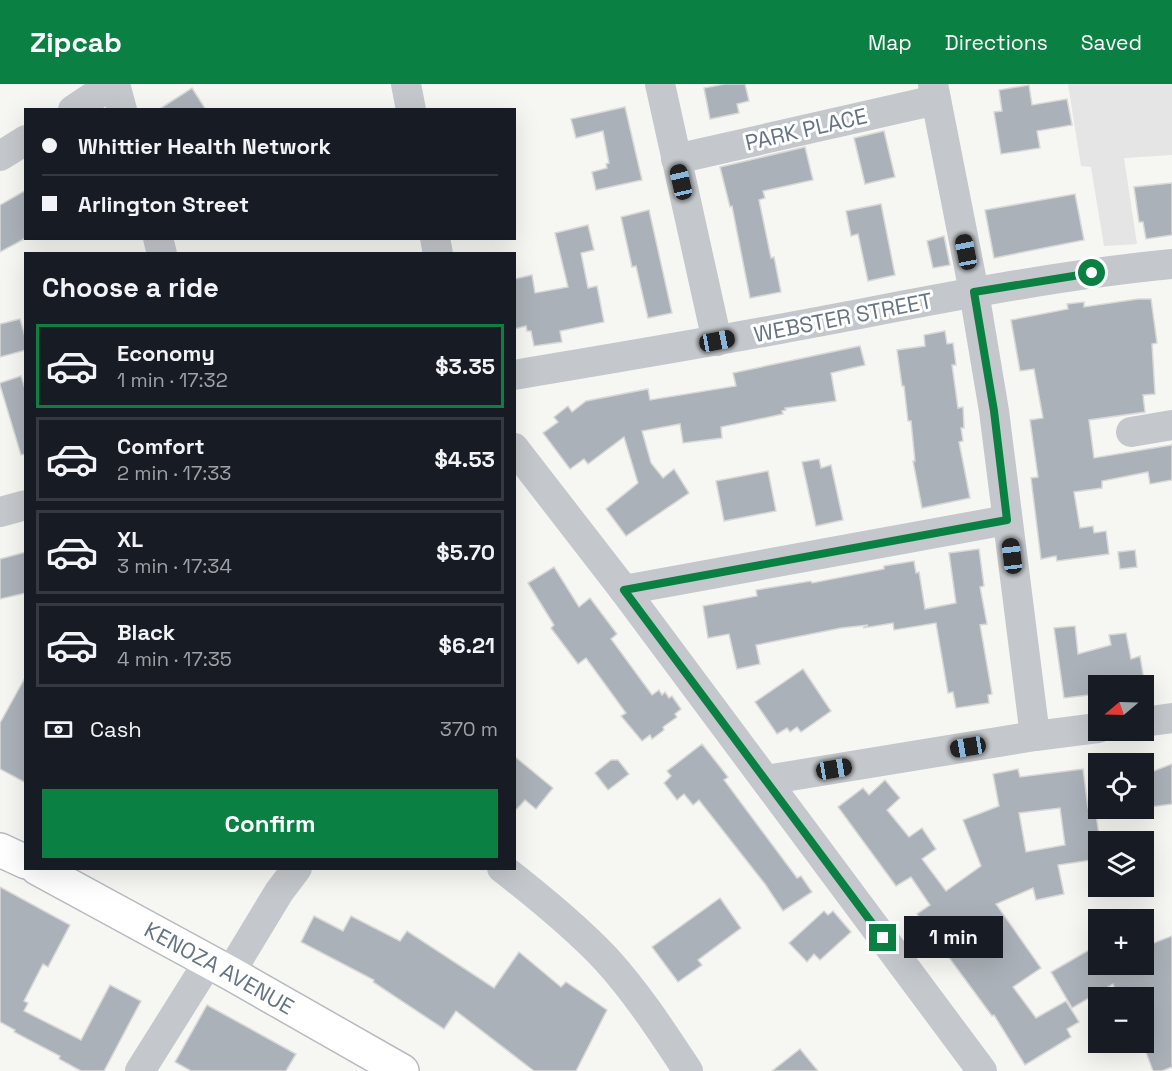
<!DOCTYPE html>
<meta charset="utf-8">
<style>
:root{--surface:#171b24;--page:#242831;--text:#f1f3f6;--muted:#9ea1a6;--line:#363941;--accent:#0b8043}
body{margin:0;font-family:"Space Grotesk",sans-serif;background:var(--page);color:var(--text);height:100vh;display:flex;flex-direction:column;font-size:22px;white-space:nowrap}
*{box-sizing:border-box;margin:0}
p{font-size:20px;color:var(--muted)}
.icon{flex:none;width:33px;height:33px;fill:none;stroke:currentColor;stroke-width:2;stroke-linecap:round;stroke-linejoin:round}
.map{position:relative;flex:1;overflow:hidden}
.sheet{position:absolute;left:24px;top:168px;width:492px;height:618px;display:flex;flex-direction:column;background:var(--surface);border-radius:0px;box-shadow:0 6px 24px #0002}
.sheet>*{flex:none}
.banner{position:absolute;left:24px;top:24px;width:492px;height:132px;border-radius:0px;box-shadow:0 6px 24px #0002;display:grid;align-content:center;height:132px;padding:0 18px;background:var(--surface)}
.needle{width:39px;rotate:251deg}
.controls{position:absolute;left:1088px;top:591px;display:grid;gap:12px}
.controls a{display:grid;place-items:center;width:66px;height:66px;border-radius:0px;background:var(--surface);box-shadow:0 6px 24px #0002;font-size:30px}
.end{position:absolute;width:27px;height:27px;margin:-14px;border:8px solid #0b8043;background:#fff;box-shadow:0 0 0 3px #fff}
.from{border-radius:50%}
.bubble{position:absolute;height:42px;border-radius:0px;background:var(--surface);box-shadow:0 6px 24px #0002;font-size:20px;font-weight:600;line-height:42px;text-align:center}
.car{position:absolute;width:18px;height:36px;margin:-18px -9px;border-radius:8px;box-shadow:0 0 4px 2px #0007;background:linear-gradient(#222 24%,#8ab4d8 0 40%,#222 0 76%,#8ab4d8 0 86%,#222 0)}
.banner b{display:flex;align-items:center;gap:21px;height:57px;font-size:22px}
.banner b+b{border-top:2px solid var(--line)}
.banner i{width:15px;height:15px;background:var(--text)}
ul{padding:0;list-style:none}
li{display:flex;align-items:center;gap:18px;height:84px;margin:0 12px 9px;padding:0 6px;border:3px solid var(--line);border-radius:0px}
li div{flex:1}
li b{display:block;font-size:22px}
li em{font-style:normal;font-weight:600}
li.active{border-color:var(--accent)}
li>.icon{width:54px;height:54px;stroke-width:1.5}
h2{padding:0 18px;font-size:27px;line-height:72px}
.pay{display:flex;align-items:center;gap:15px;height:66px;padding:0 18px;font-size:22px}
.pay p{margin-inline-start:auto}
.button{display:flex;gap:12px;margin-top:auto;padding:12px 18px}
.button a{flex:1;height:69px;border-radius:0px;background:var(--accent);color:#fff;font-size:24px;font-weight:600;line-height:69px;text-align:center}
header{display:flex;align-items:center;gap:36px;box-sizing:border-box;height:84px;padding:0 30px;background:var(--accent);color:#fff}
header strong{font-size:28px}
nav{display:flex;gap:33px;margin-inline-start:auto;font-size:21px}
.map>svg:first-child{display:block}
.built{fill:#e4e5e4}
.building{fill:#abb1b8;stroke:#d8d8d6;stroke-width:1.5;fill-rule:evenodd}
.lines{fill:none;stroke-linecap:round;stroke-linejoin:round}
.major-casing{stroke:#b7babf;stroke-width:36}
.minor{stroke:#c4c7cb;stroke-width:30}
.major{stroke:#fff;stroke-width:33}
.route{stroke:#0b8043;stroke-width:8}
.labels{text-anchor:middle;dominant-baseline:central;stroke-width:6;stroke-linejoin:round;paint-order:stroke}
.street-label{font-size:22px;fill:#657384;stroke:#fff}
</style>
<header>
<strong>Zipcab</strong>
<nav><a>Map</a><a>Directions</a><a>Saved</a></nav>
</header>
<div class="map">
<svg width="1172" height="987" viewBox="0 0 1172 987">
<rect width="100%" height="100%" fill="#f6f6f3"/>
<path class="built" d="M1068,0h104v71l-48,3 13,86 -33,2 -13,-79 -10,-1z"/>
<g class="building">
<path d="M725,0h20l4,17 -12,3 2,9 -29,6 -6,-31z"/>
<path d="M1029,1l3,20 35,-6 5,26 -35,6 3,17 -39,6 -7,-42 8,-1 -3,-21z"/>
<path d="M192,4l14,22h-48z"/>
<path d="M625,23l17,73 -46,10 -4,-18 15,-4 -1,-4 3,-1 -6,-32 -27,7 -5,-19z"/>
<path d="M884,47l11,46 -30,7 -11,-46z"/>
<path d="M805,63l8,33 -50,11 2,7 -6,2 12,58 3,-1 7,35 -31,6 -18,-92 -2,1 -10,-40z"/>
<path d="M1172,99v52l-26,4 -3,-17h-4l-5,-35z"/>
<path d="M26,106v48l-26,14v-47z"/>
<path d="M1075,110l9,46 -90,18 -9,-48z"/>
<path d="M881,120l14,71 -27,6 -10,-47 -7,2 -5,-25z"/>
<path d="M649,126l23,103 -24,5 -12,-52 -4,1 -11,-50z"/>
<path d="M588,141l6,25 -13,3 7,35 9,-2 7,36 -44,9 2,11 -28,4 -3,-15h-4l-1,-5 -12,3v-50l18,-4 3,18 33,-6 -13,-54z"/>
<path d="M944,152l6,29 -17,3 -6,-27z"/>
<path d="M1138,215h13l6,44 -5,1 3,50 -12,1 2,17 -56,8 5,38 78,-13v35l-22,4 -2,-12 -46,9v7l-28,4 6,36 13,-2 1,7 12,-2 3,23 -52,7 -1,-5 -15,3 -10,-81 7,-1 -8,-57 13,-2 -9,-49 -14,2 -9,-51 57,-11 -1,-5 17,-2v5z"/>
<path d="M20,235l6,21v10l-26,7v-33z"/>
<path d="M945,247l2,13 6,-1 3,22h-4l6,43 5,-1 1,21h-3l2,13 -4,1 11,56 -48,10 -9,-47h2l-4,-40h-3l-4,-35h-2l-5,-36 28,-4 -1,-11z"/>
<path d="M860,262l5,19 -34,8 5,28 -51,7 1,2 -4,1 1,3 -62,13 1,11 -39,5 -3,-19 -38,7 9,32 12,15 11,-9 15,24 -63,43 -20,-27 32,-26 -14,-46 -36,27 -4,-5 -14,10 -27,-36 15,-11 -4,-5 14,-11 4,6 14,-11 62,-12 2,11 86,-14 -3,-13z"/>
<path d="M21,292l5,16v62l-5,1 -21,-70v-2z"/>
<path d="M819,375l2,9 10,-3 12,55 -27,6 -14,-64z"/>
<path d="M768,387l8,40 -52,10 -8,-40z"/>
<path d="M979,465l5,37 -4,1 7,37 -7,1 12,69 -4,1 1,8 -33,5 -3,-16 -5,1 -12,-70 -42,7 -1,-7 -30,5 5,-3 -27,3 -85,17 4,19 -23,5 -8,-35 -21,4 -5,-32 54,-10 -1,-6 55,-9 1,2 72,-14v-3l30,-5 2,12 3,-1 6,37 31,-6 -7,-50z"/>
<path d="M1135,466l2,17 -17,2 -2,-17z"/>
<path d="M26,468v41l-26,6v-40z"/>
<path d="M554,483l25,40 11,-9 27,36 -6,5 41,56 7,-5 3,5 3,-3 4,6 3,-2 9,13 -6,5 2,3 -14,10 1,3 -12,9 -2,-4 -8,6 -21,-25 5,-3 -40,-55 -8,6 -27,-36 3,-3 -26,-42z"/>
<path d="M1075,542l3,28 33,-9 -2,-10 17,-2 5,26 9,-3 5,30h-56v9l-25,3 -10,-70z"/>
<path d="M803,585l28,42 -30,21 -4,-5 -7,5 -3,-4 -10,6 -22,-32z"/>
<path d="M26,592v107l-26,-14v-46z"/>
<path d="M702,660l26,33 -4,3 73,98 4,-2 11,16 -29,19 -18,-27 -66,-84 -6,5 -9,-11 -7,6 -13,-17 7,-7 -4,-5z"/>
<path d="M514,672l39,32 -17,21 -11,-9 -11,12z"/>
<path d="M611,676h7l11,14 -21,16 -13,-17z"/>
<path d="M1172,680v40l-29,4v-33z"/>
<path d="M1018,685l2,8 63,-8 5,39h7l5,34h-2v17l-40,6 6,29 -28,6 -3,-12 -37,16 45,64 -28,19 23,31 30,-17 13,21 -12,7 4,8 -46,28 -31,-50 -2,1 -75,-102 13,-9 -19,-28 -15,9 -58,-79 25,-19 6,7 16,-15 15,18 -13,12 22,27 13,-9 14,21 -14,10 24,32 35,-25 -18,-46 36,-14 -6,-32zM1060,724l5,37 -39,7 -7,-39z"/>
<path d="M0,803l70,38 -22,42 -5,-3 -19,37 4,2 -4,8 57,29 29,-55 31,16 -37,70h-23l-22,-12 1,-3 -46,-24 1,-2 -15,-8z"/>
<path d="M720,814l21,30 -43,32 4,5 -24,17 -26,-35z"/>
<path d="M824,827l4,4 5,-4 18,21 -31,28 -6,-6 -7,8 -18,-19z"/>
<path d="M314,832l29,15 8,-15 49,25 7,-10 87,57 25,-36 42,35 5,-5 41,28 -31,61h-42l-78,-60 -12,18 -71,-47 1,-2 -73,-38z"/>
<path d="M1172,852v131l-10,4h-9l-10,-27v-46h-25l-5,-14 -41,24 -21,-36 38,-22 9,14h45v-17z"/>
<path d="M207,921l89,49 -10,17h-95l-16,-9z"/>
<path d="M800,965l18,22h-46z"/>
</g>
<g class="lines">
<g class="major-casing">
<g id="major">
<path d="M0,766l26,12"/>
<path id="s1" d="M37,784l193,105 172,98"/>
</g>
</g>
<g class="minor">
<path d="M115,0l7,26"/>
<path d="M406,0l5,26"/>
<path d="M660,0l57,257"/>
<path d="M933,0l41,208 20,119 41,325"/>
<path d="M73,26l39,-26"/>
<path d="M0,72l26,-16"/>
<path d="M676,75l260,-59"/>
<path d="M158,154l4,16"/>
<path d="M435,154l3,16"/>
<path d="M514,291c96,-16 192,-32 287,-50 123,-23 246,-49 371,-61"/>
<path d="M1131,348l41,-7"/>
<path d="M514,364l110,142 358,481"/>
<path d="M0,428l26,-7"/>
<path d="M624,506l383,-70"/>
<path d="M1143,638l29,-4"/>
<path d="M766,696l269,-44 63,-8"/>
<path d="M502,784c36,28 73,58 104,91 31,34 57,74 82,112"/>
<path d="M230,889l49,-81 18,-24"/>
<path d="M140,987l69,-110"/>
</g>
<use href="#major" class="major"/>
</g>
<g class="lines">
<path class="route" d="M883,854l-259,-348 383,-70 -13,-109 -20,-119 118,-19"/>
</g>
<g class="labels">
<g class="street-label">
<text transform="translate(806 45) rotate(-13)">PARK PLACE</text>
<text transform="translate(843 233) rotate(-11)">WEBSTER STREET</text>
<text stroke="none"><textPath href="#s1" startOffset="208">KENOZA AVENUE</textPath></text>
</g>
</g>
</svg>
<div class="controls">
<a><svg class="needle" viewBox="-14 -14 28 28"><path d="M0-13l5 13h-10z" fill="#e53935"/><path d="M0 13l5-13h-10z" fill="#9ea1a6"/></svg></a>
<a><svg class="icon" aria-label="locate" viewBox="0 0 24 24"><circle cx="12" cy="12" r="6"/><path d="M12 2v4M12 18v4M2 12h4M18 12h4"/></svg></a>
<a><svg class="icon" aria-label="layers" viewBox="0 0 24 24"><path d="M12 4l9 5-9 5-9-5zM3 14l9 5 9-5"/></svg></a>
<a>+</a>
<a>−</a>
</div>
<i class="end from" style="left:1092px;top:189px"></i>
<i class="end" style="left:883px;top:854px"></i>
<div class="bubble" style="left:904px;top:832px;width:99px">1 min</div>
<i class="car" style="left:681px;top:98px;rotate:347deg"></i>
<i class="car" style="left:966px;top:168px;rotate:349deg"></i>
<i class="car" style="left:717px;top:257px;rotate:79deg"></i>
<i class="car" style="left:1012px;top:472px;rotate:353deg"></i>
<i class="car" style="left:968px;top:663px;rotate:261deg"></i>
<i class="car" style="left:834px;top:685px;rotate:80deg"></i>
<div class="banner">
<b><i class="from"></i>Whittier Health Network</b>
<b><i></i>Arlington Street</b>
</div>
<section class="sheet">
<h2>Choose a ride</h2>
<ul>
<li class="active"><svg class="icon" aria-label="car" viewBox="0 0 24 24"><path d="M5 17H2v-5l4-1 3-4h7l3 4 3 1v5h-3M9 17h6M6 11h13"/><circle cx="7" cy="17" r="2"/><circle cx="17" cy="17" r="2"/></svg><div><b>Economy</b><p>1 min · 17:32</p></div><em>$3.35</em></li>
<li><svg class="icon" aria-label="car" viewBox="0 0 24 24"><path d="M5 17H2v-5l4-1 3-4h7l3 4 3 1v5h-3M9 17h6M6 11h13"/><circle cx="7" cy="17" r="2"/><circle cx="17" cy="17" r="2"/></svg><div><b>Comfort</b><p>2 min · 17:33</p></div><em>$4.53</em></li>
<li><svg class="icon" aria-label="car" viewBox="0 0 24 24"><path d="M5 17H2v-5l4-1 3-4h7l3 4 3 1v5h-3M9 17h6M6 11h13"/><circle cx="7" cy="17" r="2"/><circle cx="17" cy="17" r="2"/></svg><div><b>XL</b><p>3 min · 17:34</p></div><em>$5.70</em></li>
<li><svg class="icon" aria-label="car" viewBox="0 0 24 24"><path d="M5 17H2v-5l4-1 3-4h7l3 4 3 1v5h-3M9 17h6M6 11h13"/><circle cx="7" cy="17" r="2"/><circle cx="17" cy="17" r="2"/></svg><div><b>Black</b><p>4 min · 17:35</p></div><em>$6.21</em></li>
</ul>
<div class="pay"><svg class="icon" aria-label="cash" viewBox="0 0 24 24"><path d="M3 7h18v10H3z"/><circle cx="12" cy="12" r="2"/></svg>Cash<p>370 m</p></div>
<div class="button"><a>Confirm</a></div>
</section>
</div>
